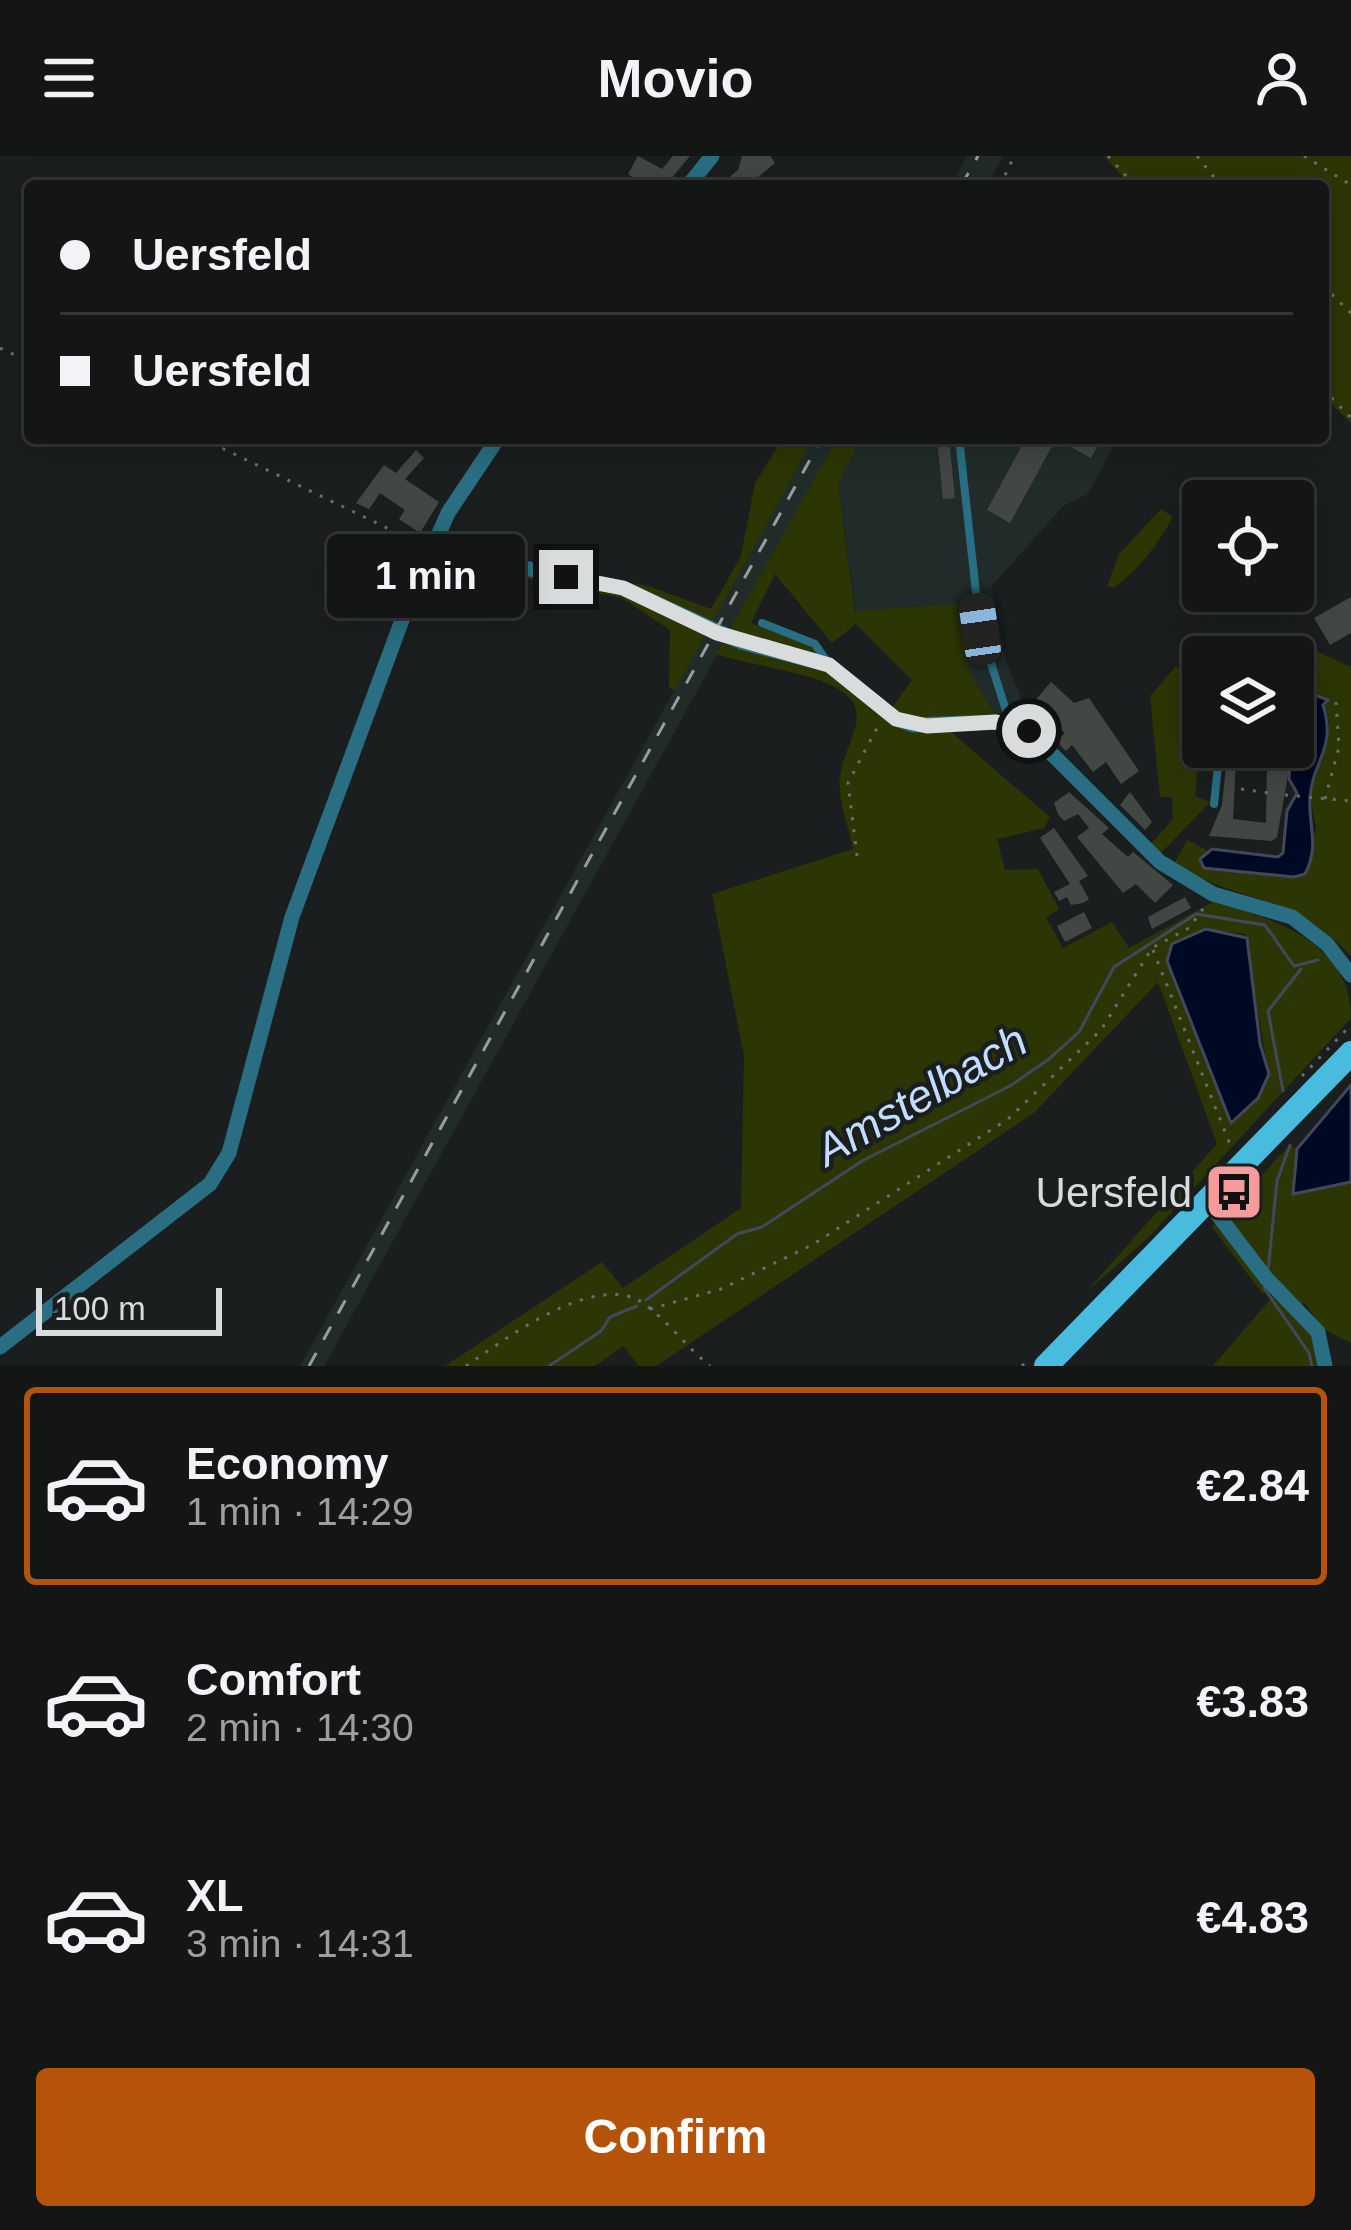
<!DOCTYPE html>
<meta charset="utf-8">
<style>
:root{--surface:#141616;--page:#212323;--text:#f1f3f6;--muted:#9d9fa1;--line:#333535;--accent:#b45309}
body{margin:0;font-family:Arial,sans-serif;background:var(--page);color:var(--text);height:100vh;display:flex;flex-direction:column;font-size:45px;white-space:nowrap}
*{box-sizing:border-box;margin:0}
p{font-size:39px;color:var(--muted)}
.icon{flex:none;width:66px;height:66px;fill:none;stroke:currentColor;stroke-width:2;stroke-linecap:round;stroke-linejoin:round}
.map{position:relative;height:1210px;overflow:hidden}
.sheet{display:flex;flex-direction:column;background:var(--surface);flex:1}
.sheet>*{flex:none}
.banner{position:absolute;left:24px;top:24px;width:1305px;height:264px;border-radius:12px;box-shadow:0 6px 30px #0003,0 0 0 3px var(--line);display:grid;align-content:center;height:264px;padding:0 36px;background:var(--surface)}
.controls{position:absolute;left:1182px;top:324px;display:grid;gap:24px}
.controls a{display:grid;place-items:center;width:132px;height:132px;border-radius:12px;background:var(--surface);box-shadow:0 6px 30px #0003,0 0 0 3px var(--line);font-size:60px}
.scale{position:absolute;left:36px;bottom:30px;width:186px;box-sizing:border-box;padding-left:12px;border:6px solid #d9dcdc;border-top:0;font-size:33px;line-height:42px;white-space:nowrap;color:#d9dcdc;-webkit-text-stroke:9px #1a1e1e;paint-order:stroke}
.end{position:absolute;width:54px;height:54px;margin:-27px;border:15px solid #d9dcdc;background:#111;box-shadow:0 0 0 6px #111}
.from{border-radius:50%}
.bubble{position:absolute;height:84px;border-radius:12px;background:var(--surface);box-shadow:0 6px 30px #0003,0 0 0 3px var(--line);font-size:39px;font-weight:700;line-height:84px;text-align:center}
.car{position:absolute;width:36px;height:72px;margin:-36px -18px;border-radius:15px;box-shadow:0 0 9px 3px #0007;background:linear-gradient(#222 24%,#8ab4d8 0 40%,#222 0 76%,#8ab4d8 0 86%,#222 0)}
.banner b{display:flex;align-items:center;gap:42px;height:114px;font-size:45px}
.banner b+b{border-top:3px solid var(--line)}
.banner i{width:30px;height:30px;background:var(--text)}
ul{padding:21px 0 0;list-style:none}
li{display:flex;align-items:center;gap:36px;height:198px;margin:0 24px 18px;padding:0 12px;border:6px solid transparent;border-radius:12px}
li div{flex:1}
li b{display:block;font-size:45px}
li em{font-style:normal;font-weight:700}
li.current{border-color:var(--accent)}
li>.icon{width:108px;height:108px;stroke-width:1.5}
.primary-button{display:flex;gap:24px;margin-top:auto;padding:24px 36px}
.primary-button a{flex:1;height:138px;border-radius:12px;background:var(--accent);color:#fff;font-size:48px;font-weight:700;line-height:138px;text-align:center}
header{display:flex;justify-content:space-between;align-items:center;height:156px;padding:0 36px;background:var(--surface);font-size:54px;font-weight:700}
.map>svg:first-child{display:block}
.built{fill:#202b2a}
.green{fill:#2c3605;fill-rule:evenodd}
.water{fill:#000924;stroke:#41485b;stroke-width:3}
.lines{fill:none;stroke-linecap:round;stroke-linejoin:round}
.stream{stroke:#41485b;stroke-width:3}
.building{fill:#434744;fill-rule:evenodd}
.path{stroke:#6b6e6e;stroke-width:3;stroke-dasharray:3 9;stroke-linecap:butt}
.lane{stroke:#296e82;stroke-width:8}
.street{stroke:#296e82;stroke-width:15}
.primary{stroke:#48bcde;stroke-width:24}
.rail{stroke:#999c9c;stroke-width:3;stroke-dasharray:15 15;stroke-linecap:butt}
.route{stroke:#d9dcdc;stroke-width:15}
.labels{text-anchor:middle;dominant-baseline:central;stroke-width:9;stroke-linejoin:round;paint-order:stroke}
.poi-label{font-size:42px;fill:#d9dcdc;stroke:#1a1e1e;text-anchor:end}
.water-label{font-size:45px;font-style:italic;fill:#c2ddfe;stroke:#1a1e1e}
</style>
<header><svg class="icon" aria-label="menu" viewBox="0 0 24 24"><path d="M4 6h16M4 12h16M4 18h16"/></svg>Movio<svg class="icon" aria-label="person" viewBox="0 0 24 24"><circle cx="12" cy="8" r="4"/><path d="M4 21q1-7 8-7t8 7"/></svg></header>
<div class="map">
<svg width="1351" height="1210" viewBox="0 0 1351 1210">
<rect width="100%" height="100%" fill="#1a1e1e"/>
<g class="built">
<path d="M967,0h36l-16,30h-36z"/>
<path d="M814,282h23l-513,928h-24z"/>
<path d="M862,282h256l-30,56 -25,12 -72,81 16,77 17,40 -7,7 -22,3 -25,-41 -13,-69 -101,8 -18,-128z"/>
</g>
<g class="green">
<path d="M1104,0h247v267l-28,-27v-210h-192z"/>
<path d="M783,282h31l-139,252 -6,-2 1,-58 -48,-32 -189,-39 6,-15 212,43 60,22 30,-53 14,-73z"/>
<path d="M837,282h25l-24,46 17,127 102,-7 13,69 25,41 -44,3v15l99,85 -6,11 -47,11 8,31 33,-1 21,40 -13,9 17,30 49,-26 17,26 84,-46c60,16 138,40 138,116l-203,220 -62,54 131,-148 -59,-162 -124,131 -378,253h-17l-16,-20 -28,20h-150l157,-104 21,26 118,-80 3,-152 -32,-162 141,-45c-4,-21 -16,-52 -13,-73 7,-43 45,-73 -24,-97 -33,-11 -67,-14 -100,-25zM775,418l57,69 24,-19 56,56 -21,29 -81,-64 -59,-22zM1206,773l39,5 24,143 -11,21 -27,25 -64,-162 5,-17z"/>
<path d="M1161,353l12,8c-15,28 -34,51 -59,71l-7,-2 12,-32z"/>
<path d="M1284,480l67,31v289c-62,-65 -106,-50 -177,-92l13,-24 20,10 -3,18 89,9 23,-48 -6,-35 19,-71 -6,-23c-21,-5 -30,-22 -30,-43l-39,-3z"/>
<path d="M1176,510l27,29v52h8l-1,13h-11l-4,36 15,6 -49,51 -11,-8 23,-26 -1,-22h-12l-10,-101z"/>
<path d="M1290,989l7,4 -3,45 57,-12v161l-28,-14 -19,-27 -9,11 16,19 6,34h-104l61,-71 -12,-2 -50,-66z"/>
</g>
<g class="water">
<path d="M1293,519l14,17 21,8 -5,5c14,44 -11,56 -13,93 -2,28 10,48 -5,76l-11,3 -90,-9 -4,-9 12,-10 66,8 5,-4 4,-42 10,-18 -8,-14z"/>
<path d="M1206,773l41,9 13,106 9,30 -11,24 -27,25 -64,-162 5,-17z"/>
<path d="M1351,929v97l-58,12 4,-45z"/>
</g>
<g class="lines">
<g class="stream">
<path d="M1283,935l-15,-80 33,-42"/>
<path d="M1268,1115l9,-90 13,-36"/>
<path d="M1264,1132l45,65 3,13"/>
<path d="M646,1144l91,-66 25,-7 100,-66 148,-75 39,-27 30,-27 35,-65 82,-53 69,11 29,41 24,-6"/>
<path d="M549,1210l52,-35 9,-14 27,-11"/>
</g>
</g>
<g class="building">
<path d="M638,0l24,13 11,-13h17l-25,30h-21l-16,-12z"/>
<path d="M742,0h28l5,7 -27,23h-29l19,-16z"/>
<path d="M937,282h12l6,60 -12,1z"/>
<path d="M1026,282h76l-11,20 -35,-19 -46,84 -23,-13z"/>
<path d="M416,294l8,8 -19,21 34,23 -19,31 -21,-14 6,-9 -25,-17 -11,16 -13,-6 28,-38 12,8z"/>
<path d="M1351,441v36l-21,12 -16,-27z"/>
<path d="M1051,526l23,21 15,-5 50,73 -18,13 -15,-22 -13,10 -21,-27 -6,6 -10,-10 9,-8 -33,-29z"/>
<path d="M1228,591h65l-16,90 -5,4 -63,-5 13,-31zM1236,605l31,4 -1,58 -33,-4z"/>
<path d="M1069,636l40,36 -7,6 19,17 7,6 5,-5 40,33 -18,18 -19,-19 -13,9 -46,-56 12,-9 -11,-14 -14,7 -6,-7 -4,-11z"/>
<path d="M1130,636l22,30 -7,8 -25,-25z"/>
<path d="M1054,672l34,48 -9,5 10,18 -6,4 -12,2 -4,-8 -8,4 -5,-9 16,-8 -30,-46z"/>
<path d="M1185,741l6,11 -39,21 -4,-12z"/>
<path d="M1084,756l8,16 -27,14 -8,-16z"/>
</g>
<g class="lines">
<g class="path">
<path d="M1108,0l27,30"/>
<path d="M1197,0l24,30"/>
<path d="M1304,0l47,29"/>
<path d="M1000,30l14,-30"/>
<path d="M1323,130l28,27"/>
<path d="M0,192l30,14"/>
<path d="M1323,233l28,29"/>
<path d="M201,282l219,106"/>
<path d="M1241,633l28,4"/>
<path d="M1285,639l66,6"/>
<path d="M1325,643l14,-52 -3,-45"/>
<path d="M857,700l-9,-73 31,-59"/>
<path d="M1153,794l78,197"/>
<path d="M1302,920l49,-51"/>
<path d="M650,1153l71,-20 91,-44 196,-126 93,-89 51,-82 37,-20 16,-22"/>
<path d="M466,1210c38,-26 118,-87 168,-68 21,8 55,52 76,68"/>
<path d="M1022,1210l7,-8"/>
</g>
<g class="lane">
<path d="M959,282l21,191 30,94"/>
<path d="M1004,282l6,3"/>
<path d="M762,467l53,21 13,19"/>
<path d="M1247,501l10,-18"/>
<path d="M1214,648l6,-57"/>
</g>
<g class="street">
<path d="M688,30l24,-30"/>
<path d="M431,393l192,39 118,54 88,23 67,54 17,6 83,-3 33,9 131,131 53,32 79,23 35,27 24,31"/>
<path d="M1208,1046l58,76 52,54 7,34"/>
<path d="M0,1191l210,-163 19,-31 63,-236 116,-313 40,-91 50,-75"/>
</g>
<path class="primary" d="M1046,1210l305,-313"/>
<g class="rail">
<path d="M961,30l17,-30"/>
<path d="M309,1210l513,-928"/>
</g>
</g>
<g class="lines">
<path class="route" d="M566,421l57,11 94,45 112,32 67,54 31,7 69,-4 33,9"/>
</g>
<defs>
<g id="bus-square" transform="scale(3)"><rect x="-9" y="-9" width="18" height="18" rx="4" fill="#f59b9b" stroke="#1a1e1e"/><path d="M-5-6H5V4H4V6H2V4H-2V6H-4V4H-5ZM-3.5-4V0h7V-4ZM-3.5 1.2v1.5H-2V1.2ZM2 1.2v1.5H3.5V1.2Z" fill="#111"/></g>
</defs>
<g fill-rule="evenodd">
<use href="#bus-square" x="1234" y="1036"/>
</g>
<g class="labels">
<g class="poi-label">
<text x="1192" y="1036">Uersfeld</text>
</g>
<g class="water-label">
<text transform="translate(921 939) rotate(-30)">Amstelbach</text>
</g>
</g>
</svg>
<div class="controls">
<a><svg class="icon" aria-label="locate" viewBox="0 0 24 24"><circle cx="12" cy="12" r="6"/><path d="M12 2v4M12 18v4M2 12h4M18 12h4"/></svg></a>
<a><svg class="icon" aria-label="layers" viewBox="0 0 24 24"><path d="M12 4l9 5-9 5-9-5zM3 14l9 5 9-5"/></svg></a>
</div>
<div class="scale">100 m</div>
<i class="end from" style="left:1029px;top:575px"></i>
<i class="end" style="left:566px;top:421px"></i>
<div class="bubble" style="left:327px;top:378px;width:198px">1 min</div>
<i class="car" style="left:980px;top:473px;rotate:352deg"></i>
<div class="banner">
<b><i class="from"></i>Uersfeld</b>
<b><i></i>Uersfeld</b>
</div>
</div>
<section class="sheet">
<ul>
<li class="current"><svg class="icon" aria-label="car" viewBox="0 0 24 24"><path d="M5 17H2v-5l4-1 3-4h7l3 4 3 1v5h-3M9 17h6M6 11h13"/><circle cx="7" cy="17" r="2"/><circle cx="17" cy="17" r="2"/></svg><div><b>Economy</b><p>1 min · 14:29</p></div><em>€2.84</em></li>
<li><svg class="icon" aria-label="car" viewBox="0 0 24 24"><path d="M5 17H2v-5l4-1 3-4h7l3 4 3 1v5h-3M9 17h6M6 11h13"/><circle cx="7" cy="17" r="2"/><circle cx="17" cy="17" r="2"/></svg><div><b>Comfort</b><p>2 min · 14:30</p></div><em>€3.83</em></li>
<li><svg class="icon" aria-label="car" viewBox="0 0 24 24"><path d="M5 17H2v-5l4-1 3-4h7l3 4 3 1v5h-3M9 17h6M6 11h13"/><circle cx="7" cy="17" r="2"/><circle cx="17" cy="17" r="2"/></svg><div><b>XL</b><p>3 min · 14:31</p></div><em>€4.83</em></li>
</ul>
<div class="primary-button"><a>Confirm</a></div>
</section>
